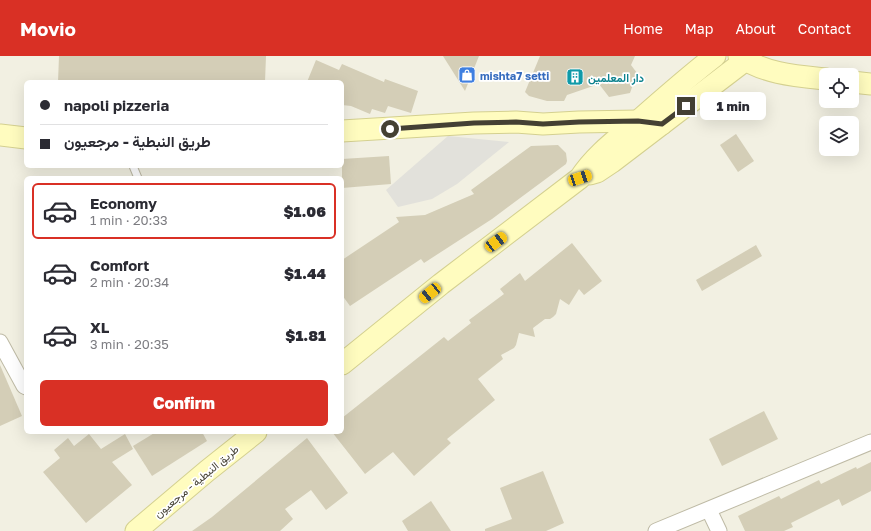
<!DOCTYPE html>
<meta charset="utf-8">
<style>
:root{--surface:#fff;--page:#f7f7f7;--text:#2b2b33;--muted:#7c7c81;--line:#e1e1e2;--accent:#d93025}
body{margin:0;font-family:"Golos Text",Vazirmatn,sans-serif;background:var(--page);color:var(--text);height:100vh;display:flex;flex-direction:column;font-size:15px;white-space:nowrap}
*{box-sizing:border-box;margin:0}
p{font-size:13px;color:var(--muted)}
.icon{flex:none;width:22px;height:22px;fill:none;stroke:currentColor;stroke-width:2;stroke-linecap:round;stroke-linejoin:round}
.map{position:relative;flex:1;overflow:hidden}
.details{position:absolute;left:24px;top:120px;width:320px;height:258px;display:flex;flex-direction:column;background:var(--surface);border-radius:6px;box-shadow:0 4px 16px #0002}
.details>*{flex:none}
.hud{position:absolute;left:24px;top:24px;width:320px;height:88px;border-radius:6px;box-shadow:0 4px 16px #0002;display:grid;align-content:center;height:88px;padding:0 16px;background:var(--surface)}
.fabs{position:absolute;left:819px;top:12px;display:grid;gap:8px}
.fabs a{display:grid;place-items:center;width:40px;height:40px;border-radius:6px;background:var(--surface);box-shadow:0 4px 16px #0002;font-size:20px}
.end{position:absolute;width:18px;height:18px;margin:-9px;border:5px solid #444033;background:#fff;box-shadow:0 0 0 2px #fff}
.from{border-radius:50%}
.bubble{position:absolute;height:28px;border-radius:6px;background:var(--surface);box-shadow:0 4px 16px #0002;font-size:13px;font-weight:800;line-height:28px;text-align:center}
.car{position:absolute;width:12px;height:24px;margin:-12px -6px;border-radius:5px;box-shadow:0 0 3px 1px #0007;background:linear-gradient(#f5c518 24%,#345 0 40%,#f5c518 0 76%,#345 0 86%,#f5c518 0)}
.hud b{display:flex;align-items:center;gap:14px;height:38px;font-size:15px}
.hud b+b{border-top:1px solid var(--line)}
.hud i{width:10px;height:10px;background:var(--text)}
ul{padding:7px 0 0;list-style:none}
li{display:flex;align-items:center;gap:12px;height:56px;margin:0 8px 6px;padding:0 8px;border:2px solid transparent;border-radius:6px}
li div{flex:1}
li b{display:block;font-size:15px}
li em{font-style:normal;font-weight:800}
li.on{border-color:var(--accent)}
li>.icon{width:36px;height:36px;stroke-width:1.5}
.button{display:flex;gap:8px;margin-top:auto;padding:8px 16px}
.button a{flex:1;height:46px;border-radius:6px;background:var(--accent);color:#fff;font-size:16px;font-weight:800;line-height:46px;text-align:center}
header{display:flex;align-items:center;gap:24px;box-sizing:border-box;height:56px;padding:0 20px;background:var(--accent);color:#fff}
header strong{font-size:19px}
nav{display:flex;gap:22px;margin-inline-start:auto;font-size:14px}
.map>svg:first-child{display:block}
.parking{fill:#e2e1db}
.building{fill:#d4ceb7}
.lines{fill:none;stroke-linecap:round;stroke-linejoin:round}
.lane-casing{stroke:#bebaa5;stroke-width:9}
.street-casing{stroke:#bebaa5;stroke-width:17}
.secondary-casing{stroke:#d4d090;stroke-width:23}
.lane{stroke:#fff;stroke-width:7}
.street{stroke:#fff;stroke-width:15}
.secondary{stroke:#fffcbf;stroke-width:21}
.route{stroke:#444033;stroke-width:5}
.labels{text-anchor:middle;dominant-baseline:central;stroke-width:3.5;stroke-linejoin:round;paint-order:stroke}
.shop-label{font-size:11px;font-weight:bold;fill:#366cbe;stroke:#fff;text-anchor:start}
.culture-label{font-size:11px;font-weight:bold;fill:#0d838f;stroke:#fff;text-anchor:start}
.street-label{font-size:11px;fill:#444033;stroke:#fff}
</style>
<header>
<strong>Movio</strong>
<nav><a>Home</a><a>Map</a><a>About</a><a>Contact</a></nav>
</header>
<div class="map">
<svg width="871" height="475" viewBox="0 0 871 475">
<rect width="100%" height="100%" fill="#f2f0e2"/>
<path class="parking" d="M448,80l61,6 -52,42 -25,15 -34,8 -12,-17z"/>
<g class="building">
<path d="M59,0h207l-1,26h-86l-57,-2v2h-64z"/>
<path d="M443,0h36l-14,35z"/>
<path d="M540,0h95l-4,9 6,8 -7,20 -21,4 -10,-13 -32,11 -3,6h-17l-18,-5 -4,-4z"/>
<path d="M316,4l23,10 3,-6 42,18 1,-3 33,12 -7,22 -23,-7 -3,7 -13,-4 -2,5 -19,-8 -9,-1v-23h-35z"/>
<path d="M736,78l18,27 -16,11 -18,-27z"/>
<path d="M558,89l8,8 1,8 -1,3 -74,55 -68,44 -3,-4 -71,47 -8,-11v-35l57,-38 -3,-5 29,-2 49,-21 -3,-4 60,-44z"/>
<path d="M389,100l2,28 -49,4v-29z"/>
<path d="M572,187l30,38 -18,14 -5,-6 -10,16 -9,-6 -4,15 -3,3 -3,2h-5l-12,9 2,9 -16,-4 -3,12 -2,3 -13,7 2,4 -25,20 17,21 -48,39 4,4 -37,33 -21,-24 -28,22 -33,-42h10v-14l102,-81 4,4 23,-18 -2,-3 35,-26 -4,-5 20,-16 5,8z"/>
<path d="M756,189l6,11 -60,35 -6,-11z"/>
<path d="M0,309l22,51 -22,10z"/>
<path d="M764,355l14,28 -56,27 -13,-27z"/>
<path d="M156,376h46l5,9 -55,35 -19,-30z"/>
<path d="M89,378l12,15 24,-15 8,15 -21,13 20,23 -46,38 -43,-51 17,-14 -6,-8 14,-12 6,8z"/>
<path d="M307,382l41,55 -22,17 -15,-20 -26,19 8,10 -13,12h-88l20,-14z"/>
<path d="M871,406v29l-29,15 -3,-7 -48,24 2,4 -9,4h-39l-7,-15 41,-20 2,3 38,-19 2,4 35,-17 1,2z"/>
<path d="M543,415l21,52 -18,8h-61v-2l27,-10 -12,-31z"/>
<path d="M431,445l20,30h-43l-6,-10z"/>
</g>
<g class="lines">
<g class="lane-casing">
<path id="lane" d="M133,110l5,12"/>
</g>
<g class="street-casing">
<g id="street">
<path d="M0,286l24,44 2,1"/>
<path d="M709,454l10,21"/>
<path d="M656,475l215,-89"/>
</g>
</g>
<g class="secondary-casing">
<g id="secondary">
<path d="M739,0c26,18 57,20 87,23"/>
<path d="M852,26l19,2"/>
<path d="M342,75l132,-8 42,-1 27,2 36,-2 59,-1 24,3"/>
<path d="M0,79l26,3"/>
<path d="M590,118l7,-2 15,-10 139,-106"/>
<path d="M342,308l99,-80 139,-106c15,-23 37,-39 57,-56 26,-23 51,-45 78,-66"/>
<path d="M136,475l71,-60 49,-39"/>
</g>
</g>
<use href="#lane" class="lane"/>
<use href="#street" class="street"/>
<use href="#secondary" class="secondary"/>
</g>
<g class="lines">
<path class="route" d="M390,73l84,-6 42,-1 27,2 36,-2 59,-1 24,3 24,-18"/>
</g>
<defs>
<g id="shop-square" transform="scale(0.9)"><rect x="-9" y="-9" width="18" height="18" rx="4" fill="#3f7fe0" stroke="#fff"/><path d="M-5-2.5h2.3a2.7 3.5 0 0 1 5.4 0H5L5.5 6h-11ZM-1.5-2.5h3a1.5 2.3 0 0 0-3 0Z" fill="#fff"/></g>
<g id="building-square" transform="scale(0.9)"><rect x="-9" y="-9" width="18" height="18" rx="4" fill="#0f9aa8" stroke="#fff"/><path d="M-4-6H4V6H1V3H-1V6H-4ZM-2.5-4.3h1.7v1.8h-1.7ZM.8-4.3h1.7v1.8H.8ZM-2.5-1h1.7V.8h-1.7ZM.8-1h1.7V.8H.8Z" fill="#fff"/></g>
</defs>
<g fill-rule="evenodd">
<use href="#shop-square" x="467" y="19"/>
<use href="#building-square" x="575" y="21"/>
</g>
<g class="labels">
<g class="shop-label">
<text x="480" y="19">mishta7 setti</text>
</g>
<g class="culture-label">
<text x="588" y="21">دار المعلمين</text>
</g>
<g class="street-label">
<text transform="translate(196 425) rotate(-40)">طريق النبطية - مرجعيون</text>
</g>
</g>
</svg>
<div class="fabs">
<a><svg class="icon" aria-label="locate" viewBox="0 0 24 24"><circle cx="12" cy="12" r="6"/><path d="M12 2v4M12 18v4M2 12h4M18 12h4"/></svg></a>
<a><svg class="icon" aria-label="layers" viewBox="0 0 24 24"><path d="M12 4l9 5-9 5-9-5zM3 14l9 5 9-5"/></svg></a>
</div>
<i class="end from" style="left:390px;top:73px"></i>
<i class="end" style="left:686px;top:50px"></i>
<div class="bubble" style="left:700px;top:36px;width:66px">1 min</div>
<i class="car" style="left:580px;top:122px;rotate:72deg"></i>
<i class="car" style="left:496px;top:186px;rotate:53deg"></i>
<i class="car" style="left:430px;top:237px;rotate:231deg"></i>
<div class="hud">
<b><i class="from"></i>napoli pizzeria</b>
<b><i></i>طريق النبطية - مرجعيون</b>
</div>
<section class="details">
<ul>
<li class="on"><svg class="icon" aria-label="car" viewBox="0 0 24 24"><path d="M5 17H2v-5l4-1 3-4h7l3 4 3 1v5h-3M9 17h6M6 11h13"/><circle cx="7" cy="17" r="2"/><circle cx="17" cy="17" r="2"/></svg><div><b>Economy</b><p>1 min · 20:33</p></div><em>$1.06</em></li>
<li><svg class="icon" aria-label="car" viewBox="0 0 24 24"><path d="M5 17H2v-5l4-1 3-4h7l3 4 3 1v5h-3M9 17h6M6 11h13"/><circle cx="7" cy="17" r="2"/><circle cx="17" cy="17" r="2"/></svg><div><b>Comfort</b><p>2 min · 20:34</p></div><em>$1.44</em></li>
<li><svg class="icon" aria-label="car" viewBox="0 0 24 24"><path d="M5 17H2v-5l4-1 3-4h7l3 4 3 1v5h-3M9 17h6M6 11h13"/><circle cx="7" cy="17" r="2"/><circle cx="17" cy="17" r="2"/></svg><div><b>XL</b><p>3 min · 20:35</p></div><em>$1.81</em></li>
</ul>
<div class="button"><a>Confirm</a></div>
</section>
</div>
